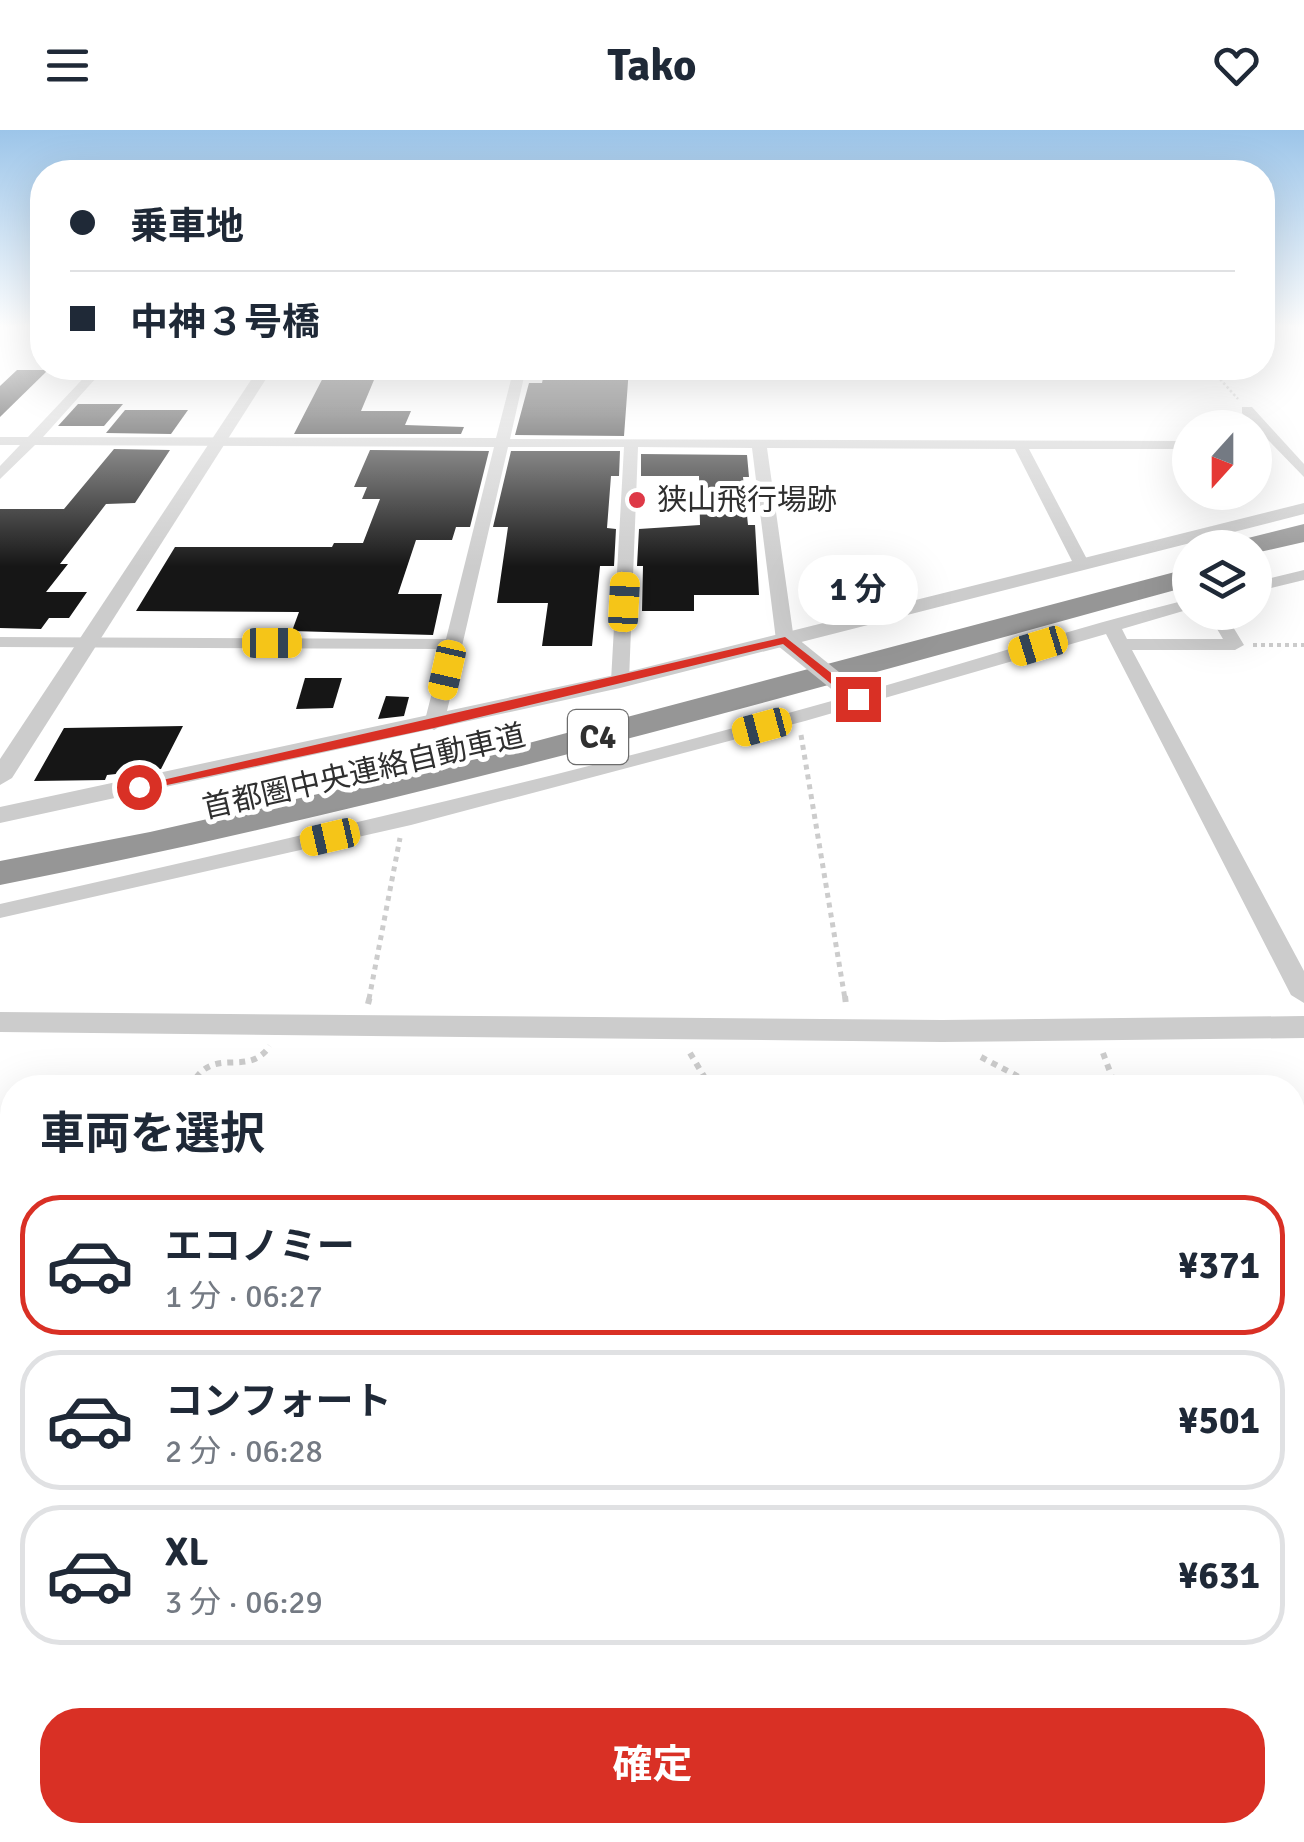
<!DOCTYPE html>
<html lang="ja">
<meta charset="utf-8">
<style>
:root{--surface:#fff;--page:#f2f2f3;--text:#1f2937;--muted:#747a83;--line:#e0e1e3;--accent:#d93025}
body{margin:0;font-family:Signika,"Noto Sans JP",sans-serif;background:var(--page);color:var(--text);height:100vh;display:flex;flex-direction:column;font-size:38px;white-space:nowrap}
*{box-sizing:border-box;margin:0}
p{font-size:32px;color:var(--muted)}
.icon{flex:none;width:55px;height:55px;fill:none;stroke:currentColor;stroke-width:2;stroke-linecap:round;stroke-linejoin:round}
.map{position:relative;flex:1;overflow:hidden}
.panel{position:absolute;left:0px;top:945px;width:1305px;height:768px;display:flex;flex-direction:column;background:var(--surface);border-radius:40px 40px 0 0;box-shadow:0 10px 40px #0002}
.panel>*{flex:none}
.banner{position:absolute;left:30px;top:30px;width:1245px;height:220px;border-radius:40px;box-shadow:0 10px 40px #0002;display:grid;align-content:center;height:220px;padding:0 40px;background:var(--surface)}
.needle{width:65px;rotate:201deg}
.controls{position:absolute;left:1172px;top:280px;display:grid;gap:20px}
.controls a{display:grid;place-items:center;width:100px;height:100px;border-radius:50%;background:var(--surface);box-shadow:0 10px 40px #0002;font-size:50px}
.end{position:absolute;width:45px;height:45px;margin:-22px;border:12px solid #d93025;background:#fff;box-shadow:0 0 0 5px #fff}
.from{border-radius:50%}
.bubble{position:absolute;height:70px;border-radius:35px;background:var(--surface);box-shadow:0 10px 40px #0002;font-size:32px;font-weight:700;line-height:70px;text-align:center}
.car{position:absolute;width:30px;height:60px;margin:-30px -15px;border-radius:12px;box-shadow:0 0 8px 2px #0007;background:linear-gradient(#f5c518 24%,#345 0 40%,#f5c518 0 76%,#345 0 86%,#f5c518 0)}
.banner b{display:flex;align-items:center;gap:35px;height:95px;font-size:38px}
.banner b+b{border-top:2px solid var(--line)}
.banner i{width:25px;height:25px;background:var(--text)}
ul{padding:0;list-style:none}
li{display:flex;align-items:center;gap:30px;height:140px;margin:0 20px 15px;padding:0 20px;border:5px solid var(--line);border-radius:40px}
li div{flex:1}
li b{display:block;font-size:38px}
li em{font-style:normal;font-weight:700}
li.selected{border-color:var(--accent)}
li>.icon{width:90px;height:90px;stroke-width:1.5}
h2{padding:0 40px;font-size:45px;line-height:120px}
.action{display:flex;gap:20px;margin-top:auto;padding:20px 40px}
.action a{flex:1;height:115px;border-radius:40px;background:var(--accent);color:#fff;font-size:40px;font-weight:700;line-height:115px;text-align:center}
header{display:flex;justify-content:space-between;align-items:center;height:130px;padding:0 40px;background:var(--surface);font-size:45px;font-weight:700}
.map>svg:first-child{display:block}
.building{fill:#161616}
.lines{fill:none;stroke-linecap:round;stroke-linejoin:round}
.path-far4{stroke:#ccc;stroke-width:2.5;stroke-dasharray:2.5 2.5;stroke-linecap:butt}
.path-far3{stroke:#ccc;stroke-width:4;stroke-dasharray:4 4;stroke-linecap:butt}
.path-far2{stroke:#ccc;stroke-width:5;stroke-dasharray:5 5;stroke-linecap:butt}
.path-far1{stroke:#ccc;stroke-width:6;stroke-dasharray:6 6;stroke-linecap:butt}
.path{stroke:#ccc;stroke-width:8;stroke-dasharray:8 8;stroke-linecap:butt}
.minor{fill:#ccc;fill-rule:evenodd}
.tertiary{fill:#ccc;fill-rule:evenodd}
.motorway{fill:#969696;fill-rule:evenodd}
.minor-bridge{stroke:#ccc;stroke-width:18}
.route{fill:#d93025}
.poi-dot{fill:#de3947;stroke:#fff;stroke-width:4}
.labels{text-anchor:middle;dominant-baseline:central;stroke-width:10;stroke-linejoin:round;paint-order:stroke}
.far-poi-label{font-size:30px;fill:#2f2f2f;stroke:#fff;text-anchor:start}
.far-street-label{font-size:30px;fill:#2f2f2f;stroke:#fff}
.shield{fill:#fff;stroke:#6d6d6d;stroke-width:2.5}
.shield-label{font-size:32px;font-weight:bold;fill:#2f2f2f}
</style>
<header><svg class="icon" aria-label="menu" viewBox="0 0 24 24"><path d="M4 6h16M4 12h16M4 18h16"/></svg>Tako<svg class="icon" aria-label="heart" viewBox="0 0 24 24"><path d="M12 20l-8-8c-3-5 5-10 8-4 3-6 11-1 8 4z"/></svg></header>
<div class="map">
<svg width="1304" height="1712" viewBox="0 0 1304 1712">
<rect width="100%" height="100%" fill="#fff"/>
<g class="building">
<path d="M328,238h51l-18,43h50l-6,14 59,2 -3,7h-167z"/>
<path d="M545,238h84l-5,68 -109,-1 14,-52h13z"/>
<path d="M17,240h31l-48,47v-31z"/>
<path d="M78,274h45l-19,22h-46z"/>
<path d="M125,280h63l-17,24 -65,-1z"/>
<path d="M114,319l56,1 -35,53 -29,1 -46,60h8l-22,28h41l-18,26h-20l-8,11 -41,-1v-119h64z"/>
<path d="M370,320l119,1 -19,76h-14l-4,13h-36l-18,54h44l-9,41 -141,-4 7,-19 -163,-1 39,-64h157l2,-4h29l17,-44h-18l5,-12h-13z"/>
<path d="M511,321h109l-1,25h-8l-4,52 9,1 -2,37h-14l-8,80h-50l6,-43h-51l11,-76h-15z"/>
<path d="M641,324l106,1 2,22h-6l5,48h7l4,70h-65v16h-52l1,-45h-6l2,-37 61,-4 -1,-49h-58z"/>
<path d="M305,548h37l-9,30 -37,1z"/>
<path d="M386,566l23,1 -5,19 -26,3z"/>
<path d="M183,596l-22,43 -54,6 -2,5 -71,1 30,-53z"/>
</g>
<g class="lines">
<path class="path-far4" d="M1210,238l28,31"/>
<path class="path-far3" d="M1253,515h51"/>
<g class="path-far2">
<path d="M801,605l44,264"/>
<path d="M369,869l31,-161"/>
</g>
<g class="path-far1">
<path d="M845,866l1,9"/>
<path d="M368,874l2,-8"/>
<path d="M690,923l21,35"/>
<path d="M1103,923l13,35"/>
<path d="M981,927l59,31"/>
<path d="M190,958c22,-46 56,-8 80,-42"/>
<path d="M1292,1094l12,4"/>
</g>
<g class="path">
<path d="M1292,1400l12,28"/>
<path d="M0,1412l12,-27"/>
<path d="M958,1700l3,12"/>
<path d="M738,1712l3,-12"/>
</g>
<g class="minor">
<path d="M93,238h12l-62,69 453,1 18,-70h12l-16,71 680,2v8h-161l60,114 -8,5 -8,-5 -58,-114 -248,-1 27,192 -9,5 -9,-5 -24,-192 -114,-1 -9,234 -9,6 -9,-6 13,-234h-116l-64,277 -10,6 -10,-6 19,-75 -443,-2v-10l446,2 48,-192 -459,-2 -35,34v-13l20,-21h-20v-8h28z"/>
<path d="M1242,277h10l52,57v13l-62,-64z"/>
<path d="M1304,440v10l-49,12v-10z"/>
<path d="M1190,469v10l-68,20 5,10h96l-16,-27h17l20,33 -9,5h-103l172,321v32l-13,-8 -185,-361 -301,87 -394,104 -411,93v-14c265,-60 530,-119 792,-192 134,-36 266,-80 398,-113z"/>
<path d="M157,1700h42l-5,12h-42z"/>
</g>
<g class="tertiary">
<path d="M259,238h14l-261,410 -12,7v-26z"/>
<path d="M1304,373v11l-684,174 -620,135v-16l619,-133z"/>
<path d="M0,882l942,8 362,-4v22l-362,4 -942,-10z"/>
<path d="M1304,1443v44l-12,2v-44z"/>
<rect x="0" y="1596" width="12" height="48"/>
</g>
<g class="motorway">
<path d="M1304,394v18l-49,11v-5h-27l4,-6z"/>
<path d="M1190,438v18c-395,108 -788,220 -1190,299v-24l150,-29 296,-67z"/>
</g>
<path class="minor-bridge" d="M785,510l73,59"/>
</g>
<linearGradient id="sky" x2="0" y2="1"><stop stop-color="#9cc5e9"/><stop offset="0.45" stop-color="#fff"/><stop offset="1" stop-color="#fff" stop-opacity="0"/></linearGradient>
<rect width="1304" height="437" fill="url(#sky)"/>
<path class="route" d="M785,507l77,60v5h-9l-70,-58 -349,84 -295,63 -7,-4z"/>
<circle class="poi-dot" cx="637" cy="370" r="10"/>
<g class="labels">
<g class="far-poi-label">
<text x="657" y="370">狭山飛行場跡</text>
</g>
<g class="far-street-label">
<text transform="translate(364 642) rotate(-13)">首都圏中央連絡自動車道</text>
</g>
<rect class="shield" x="568" y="580" width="60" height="54" rx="8"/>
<g class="shield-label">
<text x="598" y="607">C4</text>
</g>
</g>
</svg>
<div class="controls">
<a><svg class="needle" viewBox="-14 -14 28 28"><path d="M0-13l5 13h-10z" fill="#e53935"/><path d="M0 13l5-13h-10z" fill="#747a83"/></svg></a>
<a><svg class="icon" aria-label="layers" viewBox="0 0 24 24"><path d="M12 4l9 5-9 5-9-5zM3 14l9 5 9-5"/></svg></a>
</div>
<i class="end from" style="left:139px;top:657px"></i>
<i class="end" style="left:858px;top:569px"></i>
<div class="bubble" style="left:798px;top:425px;width:120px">1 分</div>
<i class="car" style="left:624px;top:472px;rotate:3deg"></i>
<i class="car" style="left:272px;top:513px;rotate:90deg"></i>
<i class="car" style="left:1038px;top:516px;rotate:253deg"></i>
<i class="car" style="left:447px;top:540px;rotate:193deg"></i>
<i class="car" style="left:762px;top:597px;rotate:255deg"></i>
<i class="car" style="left:330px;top:707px;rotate:257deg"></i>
<div class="banner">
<b><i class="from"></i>乗車地</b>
<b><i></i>中神３号橋</b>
</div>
<section class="panel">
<h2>車両を選択</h2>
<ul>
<li class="selected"><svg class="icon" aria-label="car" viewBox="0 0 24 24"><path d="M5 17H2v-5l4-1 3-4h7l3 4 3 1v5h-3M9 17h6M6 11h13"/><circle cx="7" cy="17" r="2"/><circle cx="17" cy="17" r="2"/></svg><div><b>エコノミー</b><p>1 分 · 06:27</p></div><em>¥371</em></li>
<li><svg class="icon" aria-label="car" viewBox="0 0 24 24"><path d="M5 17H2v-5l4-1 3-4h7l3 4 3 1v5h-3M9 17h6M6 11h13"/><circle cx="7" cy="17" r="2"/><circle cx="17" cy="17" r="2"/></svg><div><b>コンフォート</b><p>2 分 · 06:28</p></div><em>¥501</em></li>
<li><svg class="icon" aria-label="car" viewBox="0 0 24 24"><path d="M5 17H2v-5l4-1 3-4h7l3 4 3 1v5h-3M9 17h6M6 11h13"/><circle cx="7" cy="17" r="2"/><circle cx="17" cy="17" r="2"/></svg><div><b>XL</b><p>3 分 · 06:29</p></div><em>¥631</em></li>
</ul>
<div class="action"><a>確定</a></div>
</section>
</div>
